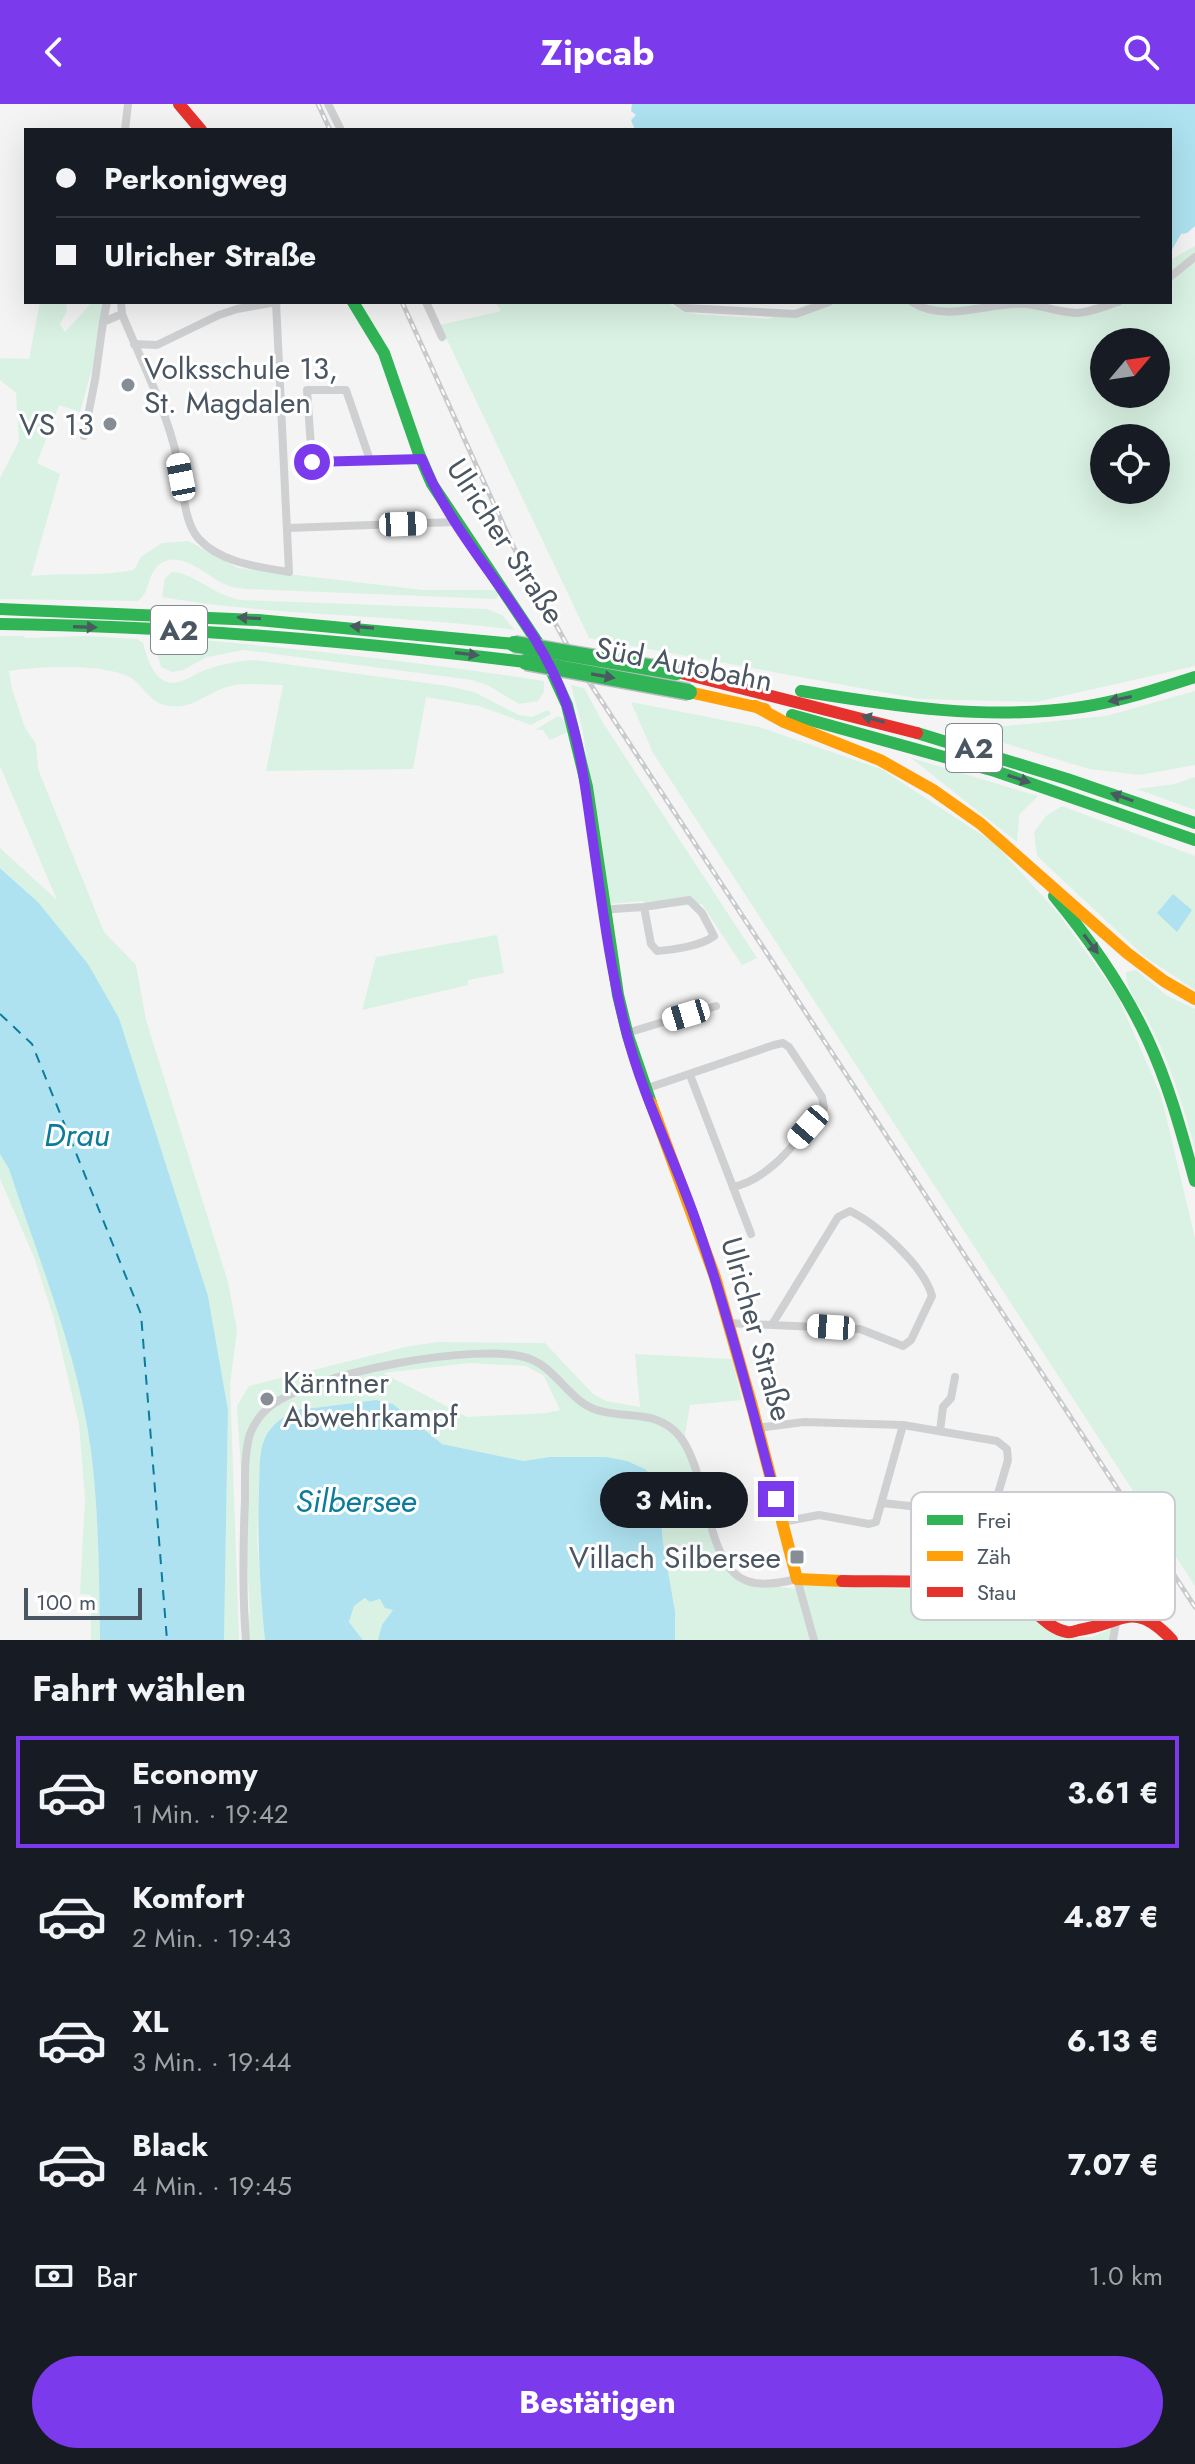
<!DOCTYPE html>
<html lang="de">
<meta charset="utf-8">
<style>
:root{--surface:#171b24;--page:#242831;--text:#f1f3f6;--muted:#9ea1a6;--line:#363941;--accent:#7c3aed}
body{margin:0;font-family:Jost,sans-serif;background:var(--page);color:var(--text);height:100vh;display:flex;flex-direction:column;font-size:30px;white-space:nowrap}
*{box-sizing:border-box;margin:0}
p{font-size:26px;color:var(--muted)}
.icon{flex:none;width:44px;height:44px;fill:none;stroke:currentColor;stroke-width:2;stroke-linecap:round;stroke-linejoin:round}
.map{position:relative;height:1536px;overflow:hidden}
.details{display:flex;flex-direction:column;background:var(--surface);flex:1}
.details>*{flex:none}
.banner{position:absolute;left:24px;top:24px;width:1148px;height:176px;border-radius:0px;box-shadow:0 8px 32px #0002;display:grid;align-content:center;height:176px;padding:0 32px;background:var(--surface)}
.needle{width:52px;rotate:61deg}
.tools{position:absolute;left:1090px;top:224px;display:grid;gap:16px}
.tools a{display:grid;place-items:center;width:80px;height:80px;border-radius:50%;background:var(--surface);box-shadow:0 8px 32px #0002;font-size:40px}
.scale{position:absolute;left:24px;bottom:20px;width:118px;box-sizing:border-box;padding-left:8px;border:4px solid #4a5661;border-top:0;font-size:22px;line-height:28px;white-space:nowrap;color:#4a5661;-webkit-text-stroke:6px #fff;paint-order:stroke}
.end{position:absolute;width:36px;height:36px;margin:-18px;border:10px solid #7c3aed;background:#fff;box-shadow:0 0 0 4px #fff}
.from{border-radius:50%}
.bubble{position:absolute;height:56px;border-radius:28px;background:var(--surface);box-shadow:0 8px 32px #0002;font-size:26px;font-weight:700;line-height:56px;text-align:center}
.car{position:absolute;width:24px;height:48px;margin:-24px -12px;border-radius:10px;box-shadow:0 0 6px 2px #0007;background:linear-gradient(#fff 24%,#345 0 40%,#fff 0 76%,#345 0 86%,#fff 0)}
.banner b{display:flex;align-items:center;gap:28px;height:76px;font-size:30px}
.banner b+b{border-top:2px solid var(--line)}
.banner i{width:20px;height:20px;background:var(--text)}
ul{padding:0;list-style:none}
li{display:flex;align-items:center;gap:24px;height:112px;margin:0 16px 12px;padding:0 16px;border:4px solid transparent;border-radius:0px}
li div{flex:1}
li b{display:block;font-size:30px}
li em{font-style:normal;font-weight:700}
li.selected{border-color:var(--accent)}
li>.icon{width:72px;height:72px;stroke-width:1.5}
h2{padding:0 32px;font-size:36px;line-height:96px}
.pay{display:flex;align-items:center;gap:20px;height:88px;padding:0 32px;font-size:30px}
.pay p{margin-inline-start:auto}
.action{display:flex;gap:16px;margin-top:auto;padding:16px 32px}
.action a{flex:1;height:92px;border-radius:48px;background:var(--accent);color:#fff;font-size:32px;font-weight:700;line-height:92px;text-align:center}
header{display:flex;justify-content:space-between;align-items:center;height:104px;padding:0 32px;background:var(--accent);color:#fff;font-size:36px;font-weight:700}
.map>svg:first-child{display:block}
.green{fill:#d9f2e3;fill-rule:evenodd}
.water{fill:#aee2f0}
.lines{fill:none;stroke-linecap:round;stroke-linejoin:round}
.ferry{stroke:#0c7c9b;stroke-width:2;stroke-dasharray:10 8;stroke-linecap:butt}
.street{stroke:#ced0d2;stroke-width:8}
.fast{stroke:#30b455;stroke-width:12}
.slow{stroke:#ff9f0a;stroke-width:12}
.jam{stroke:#e5322d;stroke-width:12}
.rail-casing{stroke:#c9cacc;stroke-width:5}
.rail{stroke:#fff;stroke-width:2;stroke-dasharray:6;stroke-linecap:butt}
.fast-bridge-casing{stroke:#b9bec3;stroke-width:19;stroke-linecap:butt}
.fast-bridge{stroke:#30b455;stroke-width:16}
.oneway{fill:#495b60}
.route{stroke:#7c3aed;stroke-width:10}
.poi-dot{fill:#868d94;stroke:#fff;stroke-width:3}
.labels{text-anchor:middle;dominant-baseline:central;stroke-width:6;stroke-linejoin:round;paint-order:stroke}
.shield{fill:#fff;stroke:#808990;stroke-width:2}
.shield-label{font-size:28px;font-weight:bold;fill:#4a5661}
.poi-label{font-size:30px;fill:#4a5661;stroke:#fff;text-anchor:start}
.street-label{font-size:30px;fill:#4a5661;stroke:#fff}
.water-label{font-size:32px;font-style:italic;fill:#0c7c9b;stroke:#fff}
.key{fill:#fff;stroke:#c9ccd0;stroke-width:2}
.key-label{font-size:22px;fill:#4a5661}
</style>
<header><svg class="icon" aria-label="back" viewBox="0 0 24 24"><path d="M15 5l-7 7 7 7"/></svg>Zipcab<svg class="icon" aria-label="search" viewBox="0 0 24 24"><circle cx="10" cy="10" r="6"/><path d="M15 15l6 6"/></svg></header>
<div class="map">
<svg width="1195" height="1536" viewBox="0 0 1195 1536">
<rect width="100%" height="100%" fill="#f4f4f4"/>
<g class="green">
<path d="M1195,142v420l-159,36 -116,-3 -331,-61 -149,-313 61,-14 -6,-9h173l4,4 22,8 74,5 46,-17h204l63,7 21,-7h68v-42zM1104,238h52v52h-52zM1104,334h52v52h-52z"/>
<path d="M40,198h26l1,9 -7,13 5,8 27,-30h9l2,3 -11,64 -12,43 -21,-7 -22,58 23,11 -29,102c35,-4 69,1 103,-6l7,-13 21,-14 26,-2 50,27 185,22h72l4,3 -3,6 -250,-10c-8,-1 -17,-2 -24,-6 -19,-10 -47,-38 -67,-14 -8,10 -5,23 -17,32l-138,-2v-121l19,-37 -3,-48 -16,-13v-22l29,1z"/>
<path d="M172,468c20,0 42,23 68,28l247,9 15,6 13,15c-117,-16 -237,-13 -353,-33l3,-19z"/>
<path d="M0,532h22l5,2 59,-2 51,3 6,4c5,19 14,47 39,38 8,-3 15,-8 23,-11 17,-6 32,-9 50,-10l193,26 26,6 45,23 13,2 16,-7 3,4 -20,11 -52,-19 -53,-9 -13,72 -147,2 17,-86c-18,0 -39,-3 -56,2 -20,6 -36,23 -58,19 -20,-3 -23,-18 -38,-28 -24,-15 -94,-12 -122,-7l3,18 13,39 11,16 2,25 66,163 32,33 10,55 82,262 9,48 -7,54 9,256h-15l4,-230 -20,-114 -89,-278 -31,-54 -50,-62 -38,-35v-19l57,52 -57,-134z"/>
<path d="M181,534c121,11 242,24 363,43v11l-6,9 -19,3 -30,-18 -17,-6 -228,-30 -37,7 -24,13 -11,2 -11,-5 -4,-13 4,-13z"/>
<path d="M571,581l13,3 19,35 154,235 -15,7 -40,-61 -54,5 -5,-8 -35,3 -25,-172z"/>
<path d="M1195,587v74l-55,10 -51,-6 -147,-45 64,2 100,-10z"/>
<path d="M631,598l128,25 122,42 112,73 65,71 59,82 44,100 34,143v348l-542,-833z"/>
<path d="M558,612l9,5 3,10 -20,9 -7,-10h-8z"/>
<path d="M911,654l127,38 -19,19 -2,27z"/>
<path d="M1195,673v33l-58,-21 38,-5z"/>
<path d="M1062,702l133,50v134l-51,-34 -107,-100 -3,-24 12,-16z"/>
<path d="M497,831l7,38 -36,7v5l-106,25 14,-53z"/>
<path d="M1136,866l30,25 29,14v140c-13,-47 -27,-94 -52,-137 -7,-12 -18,-25 -17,-40z"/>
<path d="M0,1050l9,15c30,92 69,185 82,282 8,63 8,126 9,189h-9v-45l-11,-1 5,-95 -6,-75 -25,-105 -20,-62 -34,-78z"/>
<path d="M438,1238l107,1 48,51 13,7 34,6 -5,-53 97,5 10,41 -52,5 -6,35 43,130 46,16 23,3 14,51h-135v-29l-12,-68 -4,-47 -1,-7 -13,-20 -18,-8 -77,-4 -27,4 -81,-17 -49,-40 -17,-4 -62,8 -8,-2 -26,14 -14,16 -6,17 -3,86 8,101h-24l9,-28 -13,-206 12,-20 161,-40zM470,1259l56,3 18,10 16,34 -14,3 -79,4 -84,-44z"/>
<path d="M802,1481l173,6 33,6 60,41 24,-1 19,-8 -2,11h-292z"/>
<path d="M366,1494l4,4 11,-3 12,11 -15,30h-15l-14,-18 5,-16z"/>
</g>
<g class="water">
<path d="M632,0h563v122l-8,7 -6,1 -11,19v-123h-535l-4,-10 5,-5 -5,-4z"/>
<path d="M0,764l38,34 50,62 31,54 89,278 20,114 -4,230h-124c-1,-63 -1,-126 -9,-189 -13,-97 -52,-190 -82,-282l-9,-15z"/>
<path d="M1173,790l19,16 -15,22 -20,-19z"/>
<path d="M376,1296l17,4 49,40 81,17 27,-4h56l21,4 18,8 8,9 6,18 4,47 12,68v29h-297l4,-15 11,-15 -8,-2 -5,-9 -10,3 -5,-4 -11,8 -5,16 14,18h-98c-5,-52 -8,-101 -6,-153 1,-16 -1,-34 6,-49 7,-16 31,-33 49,-30z"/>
</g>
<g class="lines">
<path class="ferry" d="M0,910l32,30 109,270 26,326"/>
<g class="street">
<path d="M328,0l13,26"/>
<path d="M125,26l3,-26"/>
<path d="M1170,173l25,-20"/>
<path d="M121,198l1,12c22,54 52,109 59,167 3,18 5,44 18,58 22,24 60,28 90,33l-13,-270"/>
<path d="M426,198l16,35"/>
<path d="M677,198l9,6 110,6 33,-12"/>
<path d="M912,198c34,22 77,-1 115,2 16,2 32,8 49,9 13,0 29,-7 42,-11"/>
<path d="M103,218l4,-20"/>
<path d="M134,240l23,1 62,-30 18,-6 40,-7"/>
<path d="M84,332l11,-56 8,-58 19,-8"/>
<path d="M370,356l-24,-70h-39l5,72 110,-3"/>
<path d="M288,424l167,-6"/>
<path d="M603,809l10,-4 31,-2 7,37 6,7c16,-1 44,-5 57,-15l-12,-23 -13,-13 -45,7"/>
<path d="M627,929l89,-27"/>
<path d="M690,971l61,159"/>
<path d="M645,985l129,-44 9,-2 6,4 33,50 2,11c-26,30 -51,70 -91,79"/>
<path d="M727,1219l133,6 43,17 8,-6 21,-44c-8,-30 -55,-72 -82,-85l-12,6 -65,106"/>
<path d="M903,1321l94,16 10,8 1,11 -37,125"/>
<path d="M757,1324l47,-6 99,3 -27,97 -7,2 -50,-9 -37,7"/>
<path d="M940,1327l3,-24 8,-9 4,-21"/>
<path d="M882,1399l37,4"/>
<path d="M246,1536c-4,-47 -3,-93 -1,-140 0,-21 -1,-46 5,-66 4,-10 9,-18 17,-25 38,-35 215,-69 263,-50 27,10 39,42 67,51 30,10 61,-2 84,28 25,34 25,107 52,134 17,17 43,12 64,7l17,61"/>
<path d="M1113,1536l4,-23"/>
</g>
<g class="fast">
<path d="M353,198l31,51 35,101 13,30 108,162 27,59 20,82 31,208 10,41 23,67"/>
<path d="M0,505l258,11 256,24"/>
<path d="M0,520c176,2 351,17 526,38"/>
<path d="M801,587c93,15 187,30 281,16 39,-6 76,-18 113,-30"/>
<path d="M792,611l203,56 200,69"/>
<path d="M917,629l150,46 128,44"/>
<path d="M1054,792c37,45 70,92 94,144 21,45 34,94 47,141"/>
</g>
<g class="slow">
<path d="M689,588l76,17"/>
<path d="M755,602l29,16 96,38 53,30 48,34 146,129 37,28 31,18"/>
<path d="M651,999l64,174 37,129 45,173 45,2"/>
</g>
<g class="jam">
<path d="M179,0l22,26"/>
<path d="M677,568l240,61"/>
<path d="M842,1477c53,1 112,-3 164,11 22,6 37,36 61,40 4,1 8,-1 12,-2 43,-6 54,-32 93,10"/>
</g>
<g class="rail-casing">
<g id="rail">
<path d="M318,0l12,26"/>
<path d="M402,198l111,244 65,119 617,942"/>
</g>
</g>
<use href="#rail" class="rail"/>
<g class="fast-bridge-casing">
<g id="fast-bridge">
<path d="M514,540l163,28"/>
<path d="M526,558l163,30"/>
</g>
</g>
<use href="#fast-bridge" class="fast-bridge"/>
</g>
<defs><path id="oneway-solid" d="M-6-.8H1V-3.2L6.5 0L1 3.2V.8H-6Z" transform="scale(2)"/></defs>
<g class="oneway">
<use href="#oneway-solid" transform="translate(249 514) rotate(-177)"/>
<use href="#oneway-solid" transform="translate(85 523) rotate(2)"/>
<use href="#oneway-solid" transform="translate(362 523) rotate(-175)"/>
<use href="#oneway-solid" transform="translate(467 550) rotate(7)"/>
<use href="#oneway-solid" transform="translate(603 572) rotate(10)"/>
<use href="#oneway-solid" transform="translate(1120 595) rotate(168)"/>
<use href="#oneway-solid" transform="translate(873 615) rotate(-164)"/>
<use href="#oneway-solid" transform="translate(1019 675) rotate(18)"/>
<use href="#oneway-solid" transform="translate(1122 693) rotate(-161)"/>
<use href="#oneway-solid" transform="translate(1091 840) rotate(53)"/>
</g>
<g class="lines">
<path class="route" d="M312,358l110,-3c35,89 112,153 144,244 14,40 19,83 25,125 10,68 18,137 35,203 18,71 53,136 75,205 29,86 52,175 75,263"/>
</g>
<g class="poi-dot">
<circle cx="128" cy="281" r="8"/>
<circle cx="110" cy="320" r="8"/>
<circle cx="267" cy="1295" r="8"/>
<rect x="789" y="1445" width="16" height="16" rx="4"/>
</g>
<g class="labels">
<g class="shield">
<rect x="151" y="502" width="56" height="48" rx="6"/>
<rect x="946" y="620" width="56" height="48" rx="6"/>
</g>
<g class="shield-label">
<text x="179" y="526">A2</text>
<text x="974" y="644">A2</text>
</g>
<g class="poi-label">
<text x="144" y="264">Volksschule 13,<tspan x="144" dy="34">St. Magdalen</tspan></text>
<text x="94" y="320" text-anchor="end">VS 13</text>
<text x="283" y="1278">Kärntner<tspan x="283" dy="34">Abwehrkampf</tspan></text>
<text x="781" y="1453" text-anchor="end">Villach Silbersee</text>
</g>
<g class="street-label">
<text transform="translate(506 437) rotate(57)">Ulricher Straße</text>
<text transform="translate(684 560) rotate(11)">Süd Autobahn</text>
<text transform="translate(757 1225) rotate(74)">Ulricher Straße</text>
</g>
<g class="water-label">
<text x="77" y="1031">Drau</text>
<text x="356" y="1397">Silbersee</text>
</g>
</g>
<rect x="911" y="1388" width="264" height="128" rx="12" class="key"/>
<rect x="927" y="1411" width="36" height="10" fill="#30b455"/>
<rect x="927" y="1447" width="36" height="10" fill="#ff9f0a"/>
<rect x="927" y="1483" width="36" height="10" fill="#e5322d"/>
<g class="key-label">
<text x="977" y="1424">Frei</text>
<text x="977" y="1460">Zäh</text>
<text x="977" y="1496">Stau</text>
</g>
</svg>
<div class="tools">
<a><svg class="needle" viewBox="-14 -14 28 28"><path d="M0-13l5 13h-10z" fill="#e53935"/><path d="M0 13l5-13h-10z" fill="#9ea1a6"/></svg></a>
<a><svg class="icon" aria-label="locate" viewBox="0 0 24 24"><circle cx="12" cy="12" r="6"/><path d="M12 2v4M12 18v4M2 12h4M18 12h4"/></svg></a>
</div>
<div class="scale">100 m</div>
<i class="end from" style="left:312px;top:358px"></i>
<i class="end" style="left:776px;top:1395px"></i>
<div class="bubble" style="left:600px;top:1368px;width:148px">3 Min.</div>
<i class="car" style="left:181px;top:373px;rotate:349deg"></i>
<i class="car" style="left:403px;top:420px;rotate:88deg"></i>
<i class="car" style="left:686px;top:911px;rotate:253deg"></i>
<i class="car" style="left:808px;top:1023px;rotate:221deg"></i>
<i class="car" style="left:831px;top:1223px;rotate:274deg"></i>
<div class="banner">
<b><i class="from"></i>Perkonigweg</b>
<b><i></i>Ulricher Straße</b>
</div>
</div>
<section class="details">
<h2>Fahrt wählen</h2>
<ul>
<li class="selected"><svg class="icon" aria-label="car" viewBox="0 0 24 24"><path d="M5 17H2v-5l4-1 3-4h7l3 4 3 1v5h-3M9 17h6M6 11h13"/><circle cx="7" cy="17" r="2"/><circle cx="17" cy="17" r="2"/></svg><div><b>Economy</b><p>1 Min. · 19:42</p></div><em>3.61 €</em></li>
<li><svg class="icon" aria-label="car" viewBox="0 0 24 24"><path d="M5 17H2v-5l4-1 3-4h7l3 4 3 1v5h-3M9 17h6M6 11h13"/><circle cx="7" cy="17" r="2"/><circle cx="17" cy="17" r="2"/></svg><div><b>Komfort</b><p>2 Min. · 19:43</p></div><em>4.87 €</em></li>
<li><svg class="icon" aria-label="car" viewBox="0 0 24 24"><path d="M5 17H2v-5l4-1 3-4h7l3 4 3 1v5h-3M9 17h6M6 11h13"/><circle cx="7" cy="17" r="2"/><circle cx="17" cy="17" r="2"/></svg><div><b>XL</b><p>3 Min. · 19:44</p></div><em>6.13 €</em></li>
<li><svg class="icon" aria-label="car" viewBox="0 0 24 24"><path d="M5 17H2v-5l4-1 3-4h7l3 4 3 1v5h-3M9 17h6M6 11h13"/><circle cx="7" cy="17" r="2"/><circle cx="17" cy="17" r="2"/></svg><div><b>Black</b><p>4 Min. · 19:45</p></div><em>7.07 €</em></li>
</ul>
<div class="pay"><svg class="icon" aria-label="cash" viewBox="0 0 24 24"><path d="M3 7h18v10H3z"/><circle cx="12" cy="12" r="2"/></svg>Bar<p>1.0 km</p></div>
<div class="action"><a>Bestätigen</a></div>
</section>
